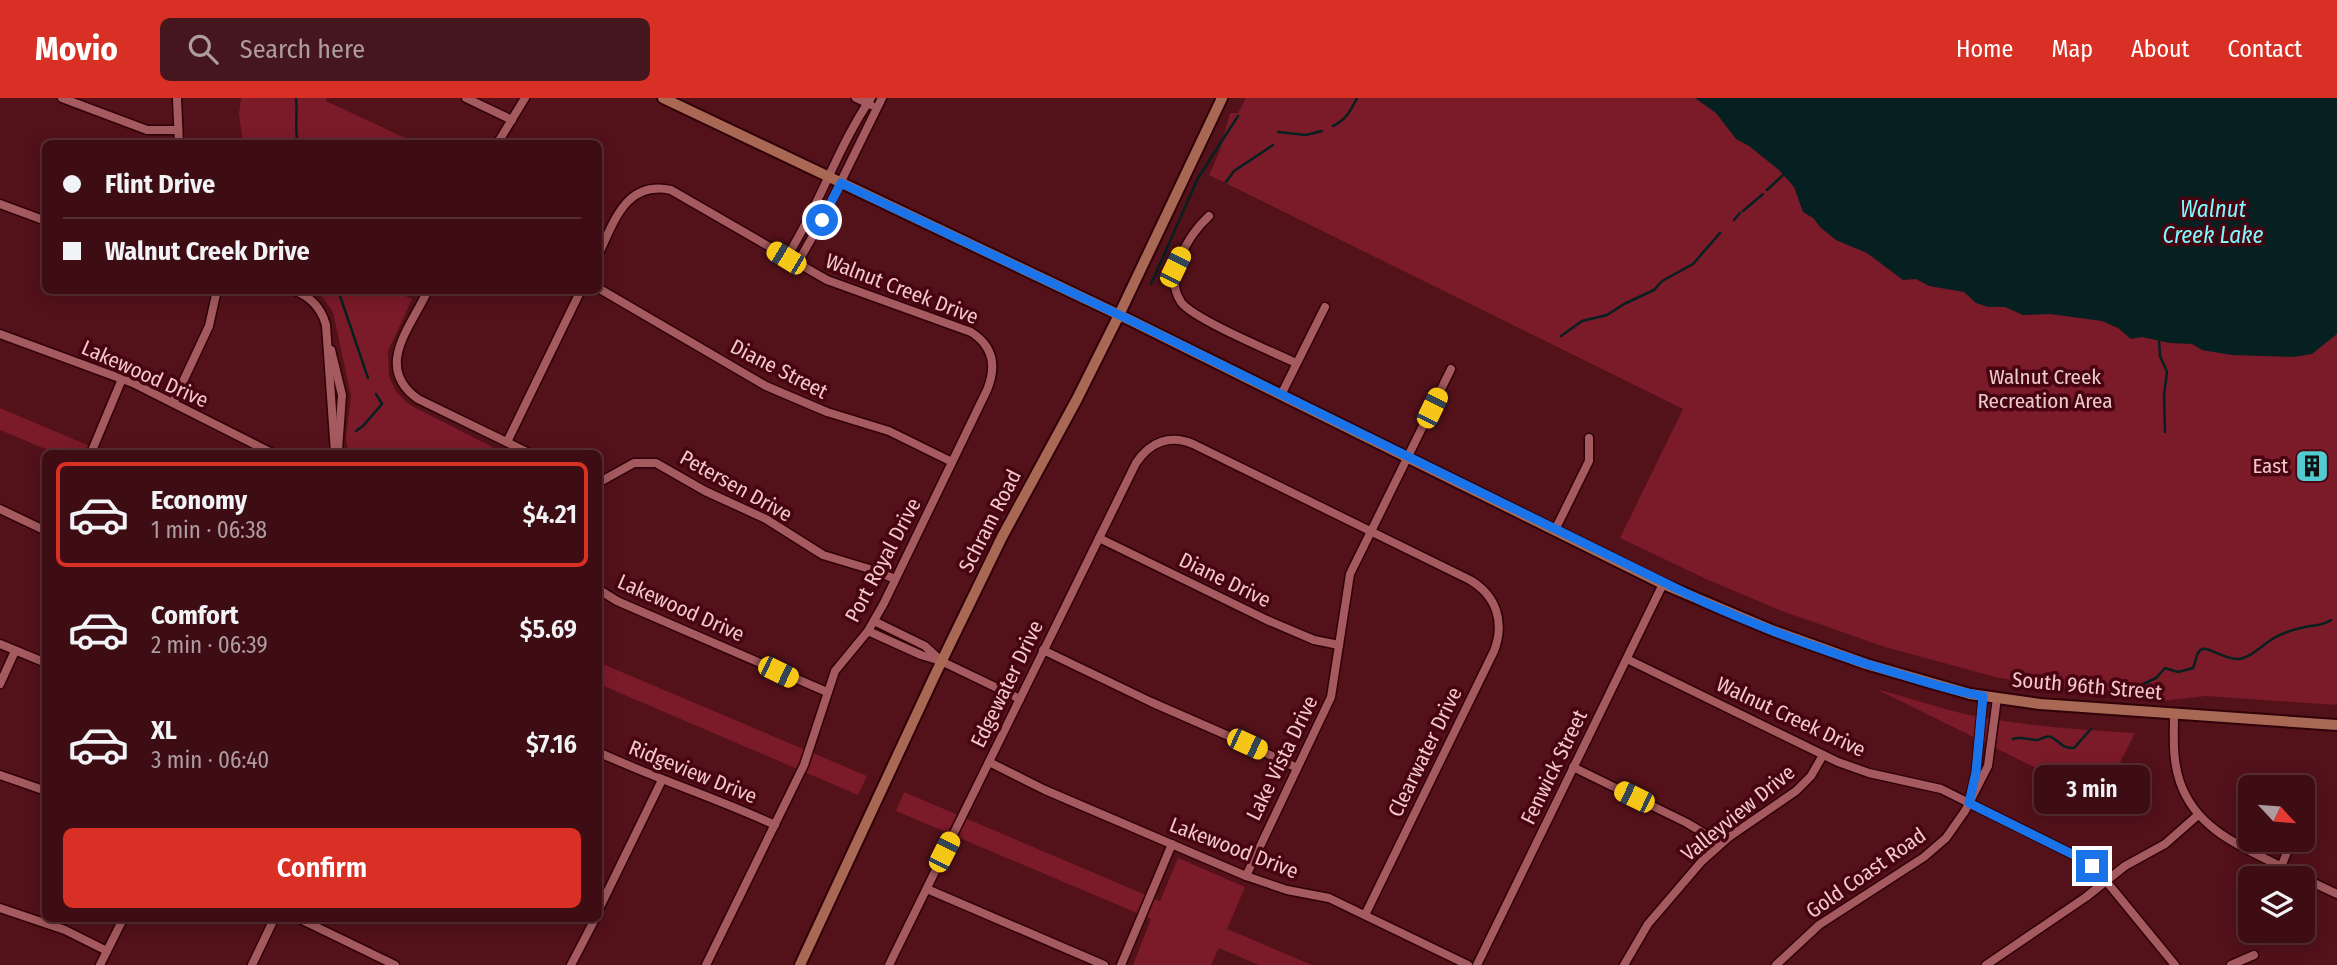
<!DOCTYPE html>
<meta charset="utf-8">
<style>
:root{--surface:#3e0d14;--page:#45161d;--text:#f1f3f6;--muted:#ad9ca0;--line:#572d34;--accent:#d93025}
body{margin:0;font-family:"Fira Sans Condensed",sans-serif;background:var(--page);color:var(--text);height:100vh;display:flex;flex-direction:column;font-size:26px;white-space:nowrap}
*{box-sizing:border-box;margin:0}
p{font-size:23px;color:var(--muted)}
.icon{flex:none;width:38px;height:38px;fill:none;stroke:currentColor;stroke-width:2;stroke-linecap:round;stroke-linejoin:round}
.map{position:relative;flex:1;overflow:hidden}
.panel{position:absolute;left:42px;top:352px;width:560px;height:472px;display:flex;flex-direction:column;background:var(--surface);border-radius:10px;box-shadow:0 4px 18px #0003,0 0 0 2px var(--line)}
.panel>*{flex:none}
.banner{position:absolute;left:42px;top:42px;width:560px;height:154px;border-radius:10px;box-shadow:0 4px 18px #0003,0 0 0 2px var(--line);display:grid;align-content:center;height:154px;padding:0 21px;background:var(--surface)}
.needle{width:46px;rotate:116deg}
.controls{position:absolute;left:2238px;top:677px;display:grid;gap:14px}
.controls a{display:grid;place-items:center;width:77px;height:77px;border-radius:10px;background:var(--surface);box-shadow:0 4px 18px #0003,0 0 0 2px var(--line);font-size:35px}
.end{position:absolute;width:32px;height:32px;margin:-16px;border:9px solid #1a73e8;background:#fff;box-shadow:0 0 0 4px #fff}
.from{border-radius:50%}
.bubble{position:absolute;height:49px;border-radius:10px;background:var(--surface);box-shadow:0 4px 18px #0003,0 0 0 2px var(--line);font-size:23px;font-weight:600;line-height:49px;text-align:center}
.car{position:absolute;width:21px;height:42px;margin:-21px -10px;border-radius:9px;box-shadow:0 0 5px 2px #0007;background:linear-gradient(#f5c518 24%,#345 0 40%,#f5c518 0 76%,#345 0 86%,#f5c518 0)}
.banner b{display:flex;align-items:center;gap:24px;height:66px;font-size:26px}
.banner b+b{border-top:2px solid var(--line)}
.banner i{width:18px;height:18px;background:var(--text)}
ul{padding:12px 0 0;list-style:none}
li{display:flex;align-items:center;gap:21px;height:105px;margin:0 14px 10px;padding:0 7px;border:4px solid transparent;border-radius:10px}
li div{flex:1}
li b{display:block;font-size:26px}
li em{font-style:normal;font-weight:600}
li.on{border-color:var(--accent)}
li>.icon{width:63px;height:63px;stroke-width:1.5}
.button{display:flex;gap:14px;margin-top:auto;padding:14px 21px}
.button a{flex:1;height:80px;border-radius:10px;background:var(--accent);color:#fff;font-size:28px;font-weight:600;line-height:80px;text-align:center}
header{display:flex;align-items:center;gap:42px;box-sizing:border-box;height:98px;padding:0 35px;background:var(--accent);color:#fff}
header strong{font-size:33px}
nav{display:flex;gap:38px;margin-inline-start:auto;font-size:24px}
.search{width:490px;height:63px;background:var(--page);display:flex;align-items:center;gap:18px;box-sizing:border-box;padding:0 24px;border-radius:10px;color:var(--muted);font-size:26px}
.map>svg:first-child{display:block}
.green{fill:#7b1a29}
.water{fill:#062021}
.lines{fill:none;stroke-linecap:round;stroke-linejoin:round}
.stream{stroke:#062021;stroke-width:2.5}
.street-casing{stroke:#300108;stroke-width:11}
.secondary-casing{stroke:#300108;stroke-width:14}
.street{stroke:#a45a5e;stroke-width:8}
.secondary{stroke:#a96854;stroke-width:10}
.route{stroke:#1a73e8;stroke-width:9}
.labels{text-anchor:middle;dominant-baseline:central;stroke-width:7;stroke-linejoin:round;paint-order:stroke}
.street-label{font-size:21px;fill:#f3c8c8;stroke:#470411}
.park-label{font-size:21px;fill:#ebcaca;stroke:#470411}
.poi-label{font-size:21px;fill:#f3c8c8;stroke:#470411;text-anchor:end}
.water-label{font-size:23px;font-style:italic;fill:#7cfafe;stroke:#470411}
</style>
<header>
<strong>Movio</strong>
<div class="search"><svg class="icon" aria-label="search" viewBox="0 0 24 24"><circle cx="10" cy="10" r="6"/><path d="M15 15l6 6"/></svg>Search here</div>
<nav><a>Home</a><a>Map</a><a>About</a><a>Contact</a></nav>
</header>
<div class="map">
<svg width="2337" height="867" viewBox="0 0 2337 867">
<rect width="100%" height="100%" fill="#53111a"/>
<g class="green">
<path d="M241,0h86l-1,3 90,42h-173l-4,-29z"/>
<path d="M1246,0h1091v607l-131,-9 -45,5 -75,-9 -16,-5 -71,-9 -114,-31 -103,-36 -76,-32 -86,-41 63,-129 -474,-234 10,-22 11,-40h8z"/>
<path d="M318,193h76l18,8 -24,52 1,26 8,16 13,12 94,48h-156l-2,-16 5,-41 -18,-84z"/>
<path d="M0,310l106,45h-51l-55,-23z"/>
<path d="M598,564l269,114 -9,19 -259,-111z"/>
<path d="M1876,591c38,10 76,24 115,30 48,8 96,11 144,14l-34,67z"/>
<path d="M904,694l256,109 18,-43 67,29 -18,42 85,36h-53l-40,-17 -8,17h-78l18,-46 -255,-108z"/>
</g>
<path class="water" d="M1695,0h642v236l-25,20 -19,3 -61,-2 -30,-5 -10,-6 -22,-1 -28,-6 -11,2 -13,-11 -16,-7 -52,-7 -27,1 -18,-8h-17l-12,-4 -12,-11 -35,-6 -13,-7 -13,1 -36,-27 -31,-13 -15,-12 -8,-10 -10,-6 -9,-25 -15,-17 -30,-24 -13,-7 -20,-26z"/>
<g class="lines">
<g class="stream">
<path d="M296,0c2,16 -2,30 2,46"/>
<path d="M1333,28c13,-6 18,-16 24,-28"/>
<path d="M1278,34l28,3 16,-4"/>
<path d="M1226,84l8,-11 39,-26"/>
<path d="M1767,92l16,-15"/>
<path d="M1743,113l20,-17"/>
<path d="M1734,122l6,-7"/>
<path d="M1151,186l47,-106 40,-62"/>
<path d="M338,192l30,88"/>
<path d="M1561,238l21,-15 25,-6 17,-11 30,-14 8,-9 31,-17 27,-31"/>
<path d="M2159,242l1,16 7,16 -3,23 1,37"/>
<path d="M356,333l7,-5 19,-22 -6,-10"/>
<path d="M2137,589l19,-9 9,-10 13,4 15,-4c3,-6 3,-17 9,-19 7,-2 24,11 36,10 13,-1 25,-15 36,-21 9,-5 21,-9 31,-11 10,-2 17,-1 26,-7"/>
<path d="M2013,641c9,-3 15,1 24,1 6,-1 10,-6 16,-2 9,6 9,10 21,10l17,-19"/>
</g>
<g class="street-casing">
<g id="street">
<path d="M62,0l85,32h30"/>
<path d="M177,0l2,46"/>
<path d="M466,0l46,22"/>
<path d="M856,0l15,7"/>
<path d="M497,46l28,-46"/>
<path d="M0,106l46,17"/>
<path d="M1209,118c-13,12 -20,23 -28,39 -7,15 -10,32 0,47 12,17 92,50 115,61"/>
<path d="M598,157c16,-32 27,-75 73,-65l156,90 144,52c22,14 26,34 16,58l-103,213 -16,28 -33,40 -31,94 -98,200"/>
<path d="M786,160c33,-51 51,-110 85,-160"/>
<path d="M797,166l25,-44 60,-122"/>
<path d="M598,190l168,98 61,26 62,19 63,31"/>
<path d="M293,192c17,6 28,17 33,35l9,128"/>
<path d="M428,192c-17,37 -55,77 -10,109l111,54"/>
<path d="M0,236l133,49 139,70"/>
<path d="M331,252l11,45 -4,55"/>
<path d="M1281,297l44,-88"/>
<path d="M173,305l36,-77 8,-36"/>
<path d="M507,344l74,-152"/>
<path d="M91,355l31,-74"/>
<path d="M598,385l36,-20h22l49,28 61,28 57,36 53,16 19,8"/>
<path d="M0,411l46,22"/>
<path d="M1555,432l34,-69v-23"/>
<path d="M1099,440l168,82 47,20 25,5"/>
<path d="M598,491l19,12 210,91"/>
<path d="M874,523l51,25 14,13"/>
<path d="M868,533l53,24 20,6 79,38"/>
<path d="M0,546l46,19"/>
<path d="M1043,552l108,52 96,42 50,24"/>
<path d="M1627,561l211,103 31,11 72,16 139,69 22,18 73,89"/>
<path d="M0,586l15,-33"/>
<path d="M2174,615c0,23 -2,46 6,69 15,44 55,62 94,81 21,11 42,21 63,31"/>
<path d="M598,654c58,27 119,46 177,73"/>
<path d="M989,664l56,28 201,86 41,14 42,8 139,67"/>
<path d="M1573,669l114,56 15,9 16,14"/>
<path d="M0,677l46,16"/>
<path d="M1971,695l5,-21 7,-76"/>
<path d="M2281,769l11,-27"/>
<path d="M1246,778l85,-179 19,-123 101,-205"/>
<path d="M927,791l177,76"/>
<path d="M0,810l65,22 42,21"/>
<path d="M598,813l64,-131"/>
<path d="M300,821l95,46"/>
<path d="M100,867l23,-46"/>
<path d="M252,867l22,-46"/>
<path d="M571,867l24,-46"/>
<path d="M889,867l247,-502c14,-21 34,-29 57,-19l277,136c27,16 35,43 24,71l-129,264"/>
<path d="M1121,867l51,-121"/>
<path d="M1477,867l186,-381"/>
<path d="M1624,867l24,-41 54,-63 27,-24 67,-46 15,-15 12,-21"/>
<path d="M1776,867l43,-40 105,-68 22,-19 19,-27 23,-45 9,-68"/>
<path d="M1986,867l100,-68 39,-31 40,-22 33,-29"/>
<path d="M2231,867l23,-10"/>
</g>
</g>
<g class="secondary-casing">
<g id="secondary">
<path d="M663,0l469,223 531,263 111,47 92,33 104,30 70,10 297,21"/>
<path d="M800,867l134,-288 68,-140 75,-138 42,-84 103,-217"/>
</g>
</g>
<use href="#street" class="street"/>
<use href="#secondary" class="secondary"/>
</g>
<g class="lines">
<path class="route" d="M822,122l19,-37 291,138 574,282c60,27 121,49 183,68 31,9 62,20 94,25l-7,76 -7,31 111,55 12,8"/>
</g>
<defs>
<g id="building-square" transform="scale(1.75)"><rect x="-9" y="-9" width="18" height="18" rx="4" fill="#52ccd0" stroke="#470411"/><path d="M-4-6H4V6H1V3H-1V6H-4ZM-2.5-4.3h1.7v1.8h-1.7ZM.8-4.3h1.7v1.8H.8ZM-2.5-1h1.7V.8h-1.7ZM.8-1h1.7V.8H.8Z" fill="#111"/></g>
</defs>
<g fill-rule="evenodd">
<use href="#building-square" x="2312" y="368"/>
</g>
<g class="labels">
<g class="street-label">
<text transform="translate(902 191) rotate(21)">Walnut Creek Drive</text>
<text transform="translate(779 271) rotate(27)">Diane Street</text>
<text transform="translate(145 276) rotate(24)">Lakewood Drive</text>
<text transform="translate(736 388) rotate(29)">Petersen Drive</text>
<text transform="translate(990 423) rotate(-63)">Schram Road</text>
<text transform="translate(883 462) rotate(-62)">Port Royal Drive</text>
<text transform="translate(1225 482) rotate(26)">Diane Drive</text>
<text transform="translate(681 510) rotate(24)">Lakewood Drive</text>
<text transform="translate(1007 586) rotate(-64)">Edgewater Drive</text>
<text transform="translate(2087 588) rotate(5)">South 96th Street</text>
<text transform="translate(1791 619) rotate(25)">Walnut Creek Drive</text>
<text transform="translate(1425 654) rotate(-64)">Clearwater Drive</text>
<text transform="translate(1282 660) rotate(-64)">Lake Vista Drive</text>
<text transform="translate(1554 669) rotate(-64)">Fenwick Street</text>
<text transform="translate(693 674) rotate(22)">Ridgeview Drive</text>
<text transform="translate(1738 715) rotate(-39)">Valleyview Drive</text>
<text transform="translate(1234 750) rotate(21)">Lakewood Drive</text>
<text transform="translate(1866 775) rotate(-35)">Gold Coast Road</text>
</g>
<g class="park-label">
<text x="2045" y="279">Walnut Creek<tspan x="2045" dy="24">Recreation Area</tspan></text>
</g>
<g class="poi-label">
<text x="2288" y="368">East</text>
</g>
<g class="water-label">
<text x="2213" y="111">Walnut<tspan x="2213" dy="26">Creek Lake</tspan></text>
</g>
</g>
</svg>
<div class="controls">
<a><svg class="needle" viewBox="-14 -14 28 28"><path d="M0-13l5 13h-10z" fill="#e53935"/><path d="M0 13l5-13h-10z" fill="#ad9ca0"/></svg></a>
<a><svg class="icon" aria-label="layers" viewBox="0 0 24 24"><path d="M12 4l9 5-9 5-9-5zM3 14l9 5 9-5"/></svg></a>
</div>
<i class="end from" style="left:822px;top:122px"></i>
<i class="end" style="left:2092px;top:768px"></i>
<div class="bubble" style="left:2034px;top:667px;width:116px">3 min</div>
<i class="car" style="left:786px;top:160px;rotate:301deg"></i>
<i class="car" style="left:1175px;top:169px;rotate:26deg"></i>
<i class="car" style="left:1432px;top:310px;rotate:26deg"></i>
<i class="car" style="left:778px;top:574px;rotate:116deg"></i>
<i class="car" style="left:1247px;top:646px;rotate:115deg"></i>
<i class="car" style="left:1634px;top:699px;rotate:296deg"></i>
<i class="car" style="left:944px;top:754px;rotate:27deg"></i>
<div class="banner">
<b><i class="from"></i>Flint Drive</b>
<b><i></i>Walnut Creek Drive</b>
</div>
<section class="panel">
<ul>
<li class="on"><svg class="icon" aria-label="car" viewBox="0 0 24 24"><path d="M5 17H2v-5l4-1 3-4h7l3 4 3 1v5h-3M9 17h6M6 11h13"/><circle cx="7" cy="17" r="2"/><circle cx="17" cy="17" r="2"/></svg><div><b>Economy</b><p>1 min · 06:38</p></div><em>$4.21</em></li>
<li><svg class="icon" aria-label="car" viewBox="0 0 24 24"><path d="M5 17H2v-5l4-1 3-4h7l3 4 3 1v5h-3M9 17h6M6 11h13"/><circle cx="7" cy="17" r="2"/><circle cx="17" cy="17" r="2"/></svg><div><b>Comfort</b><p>2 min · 06:39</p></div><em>$5.69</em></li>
<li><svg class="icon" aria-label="car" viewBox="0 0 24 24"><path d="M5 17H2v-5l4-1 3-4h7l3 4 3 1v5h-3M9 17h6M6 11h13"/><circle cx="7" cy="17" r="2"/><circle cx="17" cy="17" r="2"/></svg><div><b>XL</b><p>3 min · 06:40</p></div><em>$7.16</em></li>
</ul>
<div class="button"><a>Confirm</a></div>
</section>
</div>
